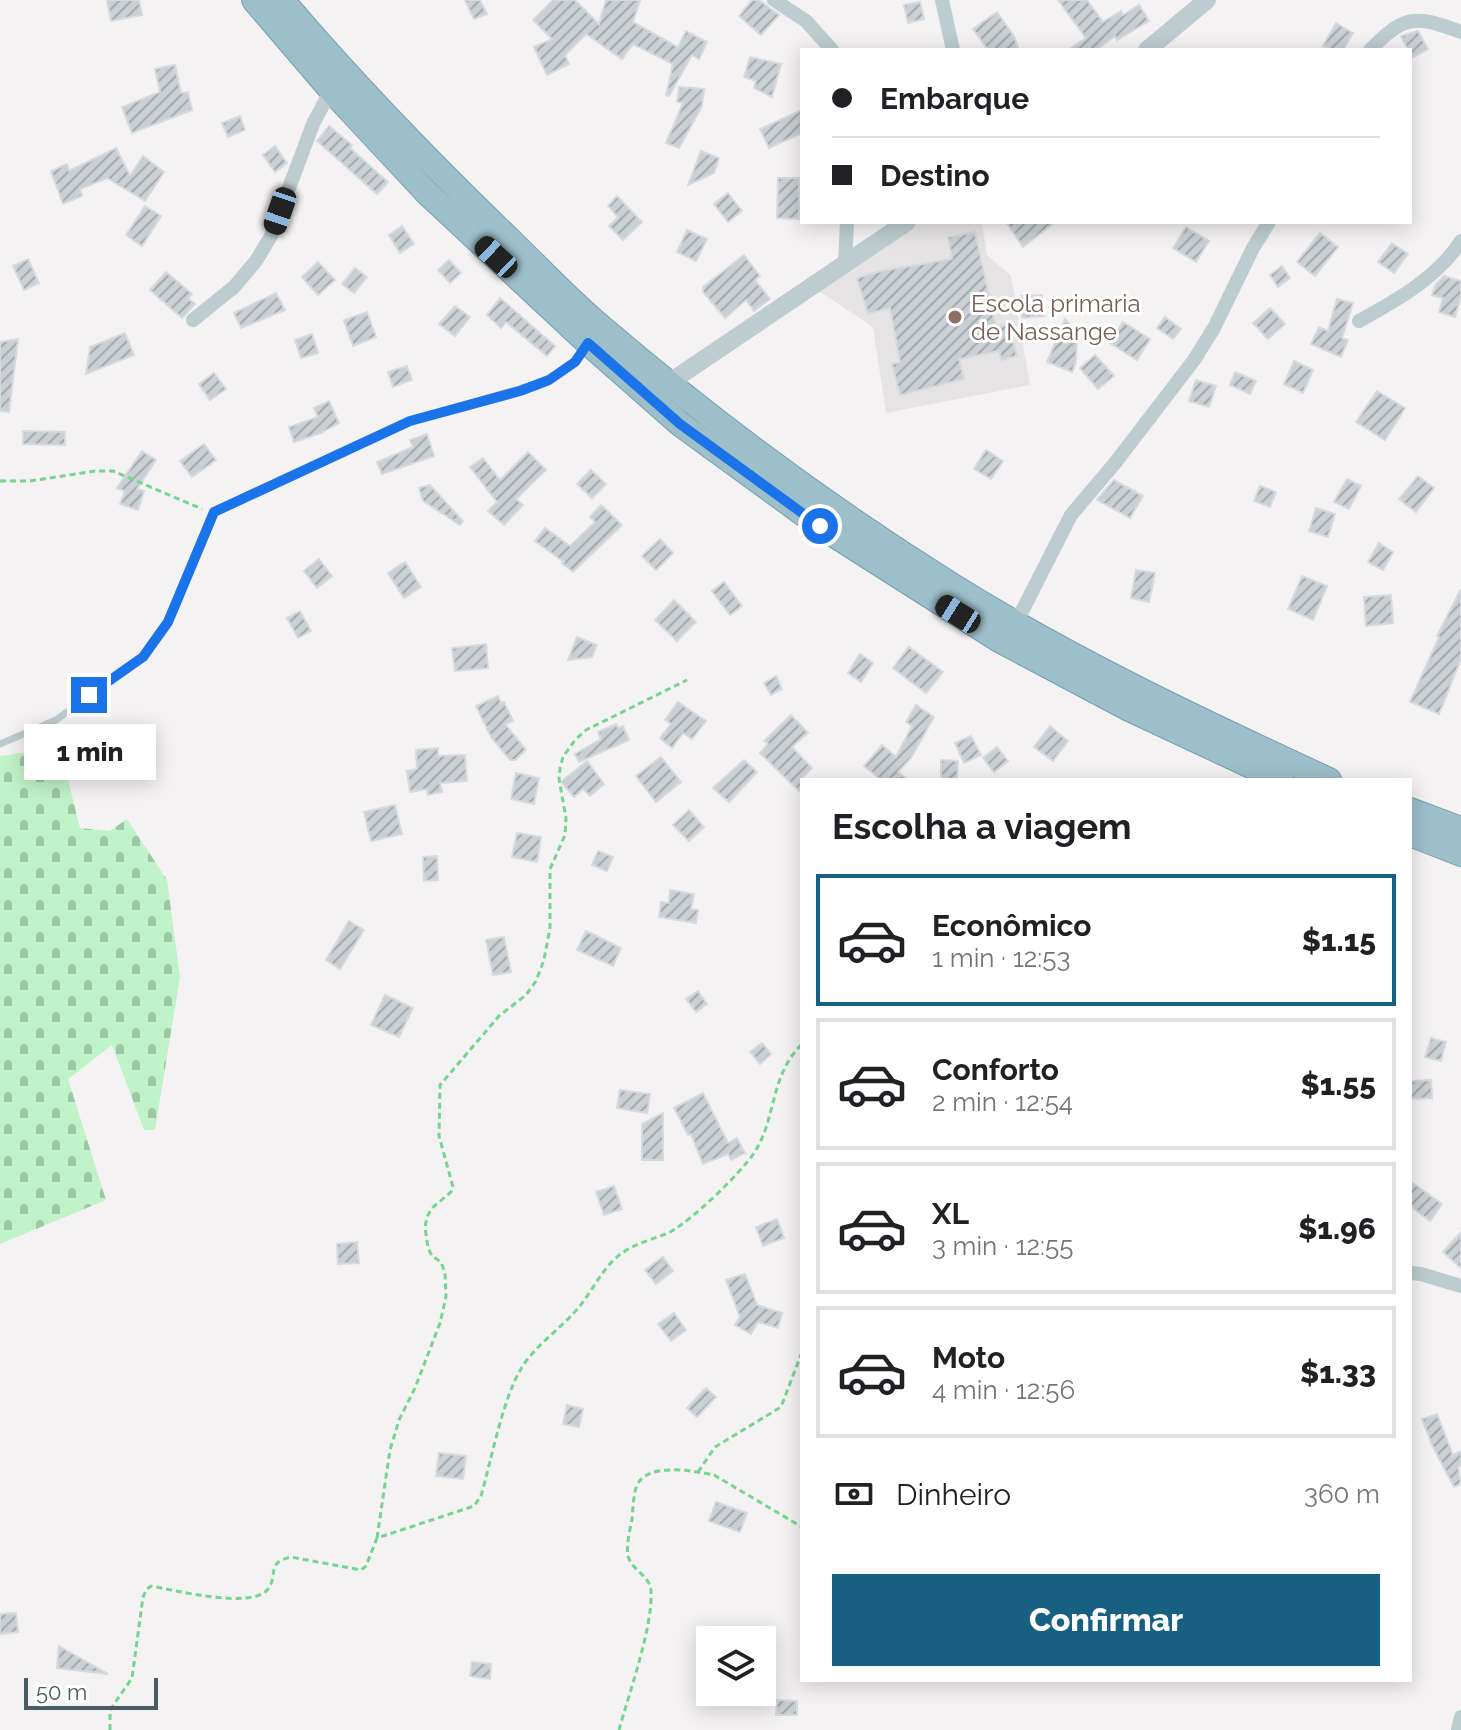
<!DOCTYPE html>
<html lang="pt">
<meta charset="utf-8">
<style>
:root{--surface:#fff;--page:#f6f6f6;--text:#202124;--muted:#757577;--line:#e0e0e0;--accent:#186081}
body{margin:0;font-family:Raleway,sans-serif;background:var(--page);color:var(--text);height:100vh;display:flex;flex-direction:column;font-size:30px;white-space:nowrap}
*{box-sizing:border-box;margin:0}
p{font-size:26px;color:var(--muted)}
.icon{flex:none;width:44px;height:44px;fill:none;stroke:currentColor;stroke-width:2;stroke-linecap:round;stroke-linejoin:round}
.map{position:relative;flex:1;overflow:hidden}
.details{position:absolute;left:800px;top:778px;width:612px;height:904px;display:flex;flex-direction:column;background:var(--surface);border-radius:0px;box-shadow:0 4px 20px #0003}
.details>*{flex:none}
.top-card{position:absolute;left:800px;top:48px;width:612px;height:176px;border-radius:0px;box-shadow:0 4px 20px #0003;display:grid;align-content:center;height:176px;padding:0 32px;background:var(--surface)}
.tools{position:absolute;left:696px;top:1626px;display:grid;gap:16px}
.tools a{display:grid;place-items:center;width:80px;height:80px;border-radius:0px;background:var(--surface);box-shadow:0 4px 20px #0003;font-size:40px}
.scale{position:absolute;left:24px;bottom:20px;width:134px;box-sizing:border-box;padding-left:8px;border:4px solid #485c62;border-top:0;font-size:22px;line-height:28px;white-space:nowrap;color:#485c62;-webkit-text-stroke:6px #fff;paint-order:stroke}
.end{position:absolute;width:36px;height:36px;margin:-18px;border:10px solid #1a73e8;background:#fff;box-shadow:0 0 0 4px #fff}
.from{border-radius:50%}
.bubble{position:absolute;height:56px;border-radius:0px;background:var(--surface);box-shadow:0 4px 20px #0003;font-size:26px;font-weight:800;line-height:56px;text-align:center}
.car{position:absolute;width:24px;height:48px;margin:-24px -12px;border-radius:10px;box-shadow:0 0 6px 2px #0007;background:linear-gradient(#222 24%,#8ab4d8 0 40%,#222 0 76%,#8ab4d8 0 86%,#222 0)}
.top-card b{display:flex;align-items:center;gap:28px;height:76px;font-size:30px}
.top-card b+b{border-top:2px solid var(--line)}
.top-card i{width:20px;height:20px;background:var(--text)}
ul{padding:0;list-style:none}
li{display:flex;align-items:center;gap:24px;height:132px;margin:0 16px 12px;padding:0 16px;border:4px solid var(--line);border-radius:0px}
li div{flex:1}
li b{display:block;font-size:30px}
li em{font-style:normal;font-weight:800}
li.on{border-color:var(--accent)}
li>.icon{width:72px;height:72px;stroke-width:1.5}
h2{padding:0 32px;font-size:36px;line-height:96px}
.pay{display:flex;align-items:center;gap:20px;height:88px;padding:0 32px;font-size:30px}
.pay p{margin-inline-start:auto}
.action{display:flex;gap:16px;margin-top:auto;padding:16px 32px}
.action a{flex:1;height:92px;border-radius:0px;background:var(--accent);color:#fff;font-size:32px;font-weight:800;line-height:92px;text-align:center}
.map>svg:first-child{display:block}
.education{fill:#e6e3e5}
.cemetery{fill:url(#cemetery-stones)}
.building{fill:url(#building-hatch);stroke:#d6dade;stroke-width:2}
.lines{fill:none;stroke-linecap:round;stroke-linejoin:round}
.trunk-casing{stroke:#739faf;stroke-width:26}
.path{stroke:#75d48d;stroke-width:3;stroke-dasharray:6 4;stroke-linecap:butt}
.service{stroke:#bdcccf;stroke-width:7}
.minor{stroke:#bdcccf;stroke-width:14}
.tertiary{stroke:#bdcccf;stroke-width:18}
.trunk{stroke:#9cbfca;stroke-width:24}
.route{stroke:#1a73e8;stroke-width:10}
.education-dot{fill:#8d6e63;stroke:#fff;stroke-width:3}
.labels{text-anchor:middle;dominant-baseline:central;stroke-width:6;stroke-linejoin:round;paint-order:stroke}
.education-label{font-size:24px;fill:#785e54;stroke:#fff;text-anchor:start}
</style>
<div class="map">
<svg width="1461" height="1730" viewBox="0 0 1461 1730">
<defs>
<pattern id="cemetery-stones" width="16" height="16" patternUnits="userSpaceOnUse" patternTransform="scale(2)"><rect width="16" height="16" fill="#c0f3c7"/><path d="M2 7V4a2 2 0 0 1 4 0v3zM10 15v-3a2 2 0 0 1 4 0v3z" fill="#9ec8a5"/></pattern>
<pattern id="building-hatch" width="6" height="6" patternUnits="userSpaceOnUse" patternTransform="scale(2)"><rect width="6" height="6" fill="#c9cfd2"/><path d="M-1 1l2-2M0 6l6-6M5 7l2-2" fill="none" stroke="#a5abae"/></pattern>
</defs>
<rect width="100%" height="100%" fill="#f5f2f3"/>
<path class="education" d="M917,222h65l5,33 24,21 19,109 -144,28 -13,-86 -57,-38z"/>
<path class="cemetery" d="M60,748l20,80 30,3 17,-12 40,61 13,97 -25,153h-11l-32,-85 -44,34 38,121 -106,44v-488z"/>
<g class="building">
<path d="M107,0h32l3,15 -31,6z"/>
<path d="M465,0h15l7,14 -13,5z"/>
<path d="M553,0h22l24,24 7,-24h34l-7,22 45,25 8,-16 21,11 -8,17 -7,-4 -23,41 -3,-1 7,-31 -40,-20 -11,15 -36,-25 -21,21 4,9 -22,11 -13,-28 18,-8 -19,-19z"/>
<path d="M752,0h7l20,15 -18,20 -22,-19z"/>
<path d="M1058,0h29l16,22 18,-11 2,4 16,-10 10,16 -32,19 -2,-4 -19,14h-28l18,-12z"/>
<path d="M920,2l4,17 -16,4 -4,-18z"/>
<path d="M997,12l17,24 5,14h-31l-15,-21z"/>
<path d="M1336,23l17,10 -10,17h-12l-8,-4z"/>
<path d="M1418,31l10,18 -16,9 -11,-22z"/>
<path d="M750,57l31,7 -9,33 -18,-9 2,-7 -12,-4z"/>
<path d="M175,65l6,28 7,-1 4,18 -60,23 -10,-26 38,-15 -5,-23z"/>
<path d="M679,87l25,2 -2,17 -23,42 -13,-5 17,-40 -6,-1z"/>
<path d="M802,110v23l-33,15 -9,-19z"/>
<path d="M240,116l5,14 -17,7 -6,-14z"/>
<path d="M329,126l23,19 -2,3 38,34 -11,12 -60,-53z"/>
<path d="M275,146l12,17 -12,9 -12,-17z"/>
<path d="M116,148l14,28 13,-20 21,16 -19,29 -38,-23 -27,11 2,7 -19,8 -12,-33 16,-7 2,7z"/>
<path d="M701,151l18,7 -5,15 -26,12z"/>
<path d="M778,178h21v41l-22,-1z"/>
<path d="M728,193l14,18 -14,11 -14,-18z"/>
<path d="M617,196l25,26 -19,18 -14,-14 9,-9 -10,-11z"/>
<path d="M145,206l16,10 -19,30 -16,-11z"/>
<path d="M1006,222h49l-32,25z"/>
<path d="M402,226l12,18 -14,9 -11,-18z"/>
<path d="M1186,227l23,14 -13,21 -23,-14z"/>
<path d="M687,230l20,9 -11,22 -19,-9z"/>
<path d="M975,232l21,96 12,-4 9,32 -16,4 -2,-9 -40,8 5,20 -64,16 -8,-31 8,-2 -10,-54 -22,6 -11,-36 24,-7 71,-12 -4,-22z"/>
<path d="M1320,233l18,14 -23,29 -18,-14z"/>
<path d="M1392,243l16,11 -14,19 -16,-11z"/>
<path d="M744,255l16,21 -5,4 15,19 -16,12 -8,-11 -21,18 -22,-26v-5z"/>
<path d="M28,259l11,24 -15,7 -11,-24z"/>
<path d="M449,260l12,13 -11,10 -12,-13z"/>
<path d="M318,262l17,18 -17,15 -16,-18z"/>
<path d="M1282,266l8,12 -12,9 -8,-12z"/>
<path d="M355,268l12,9 -13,16 -12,-9z"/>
<path d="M166,272l26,22 -4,4 7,6 -13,14 -32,-28z"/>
<path d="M1444,276l17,5v15l-6,21 -16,-5 4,-14 -11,-3 4,-11z"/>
<path d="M276,293l9,17 -44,18 -7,-15z"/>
<path d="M1042,295l2,21 -22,2 -1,-22z"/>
<path d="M500,298l55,48 -8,10 -41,-34 -5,6 -14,-13z"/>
<path d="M1337,299l16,4 -11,35 6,2 -7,17 -30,-13 8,-17 9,4z"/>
<path d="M455,306l15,11 -15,19 -16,-12z"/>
<path d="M1270,308l15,16 -17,15 -15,-16z"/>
<path d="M367,312l9,25 -23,9 -9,-26z"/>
<path d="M1165,317l16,12 -8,10 -16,-11z"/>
<path d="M1065,319l12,14 -1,29 -4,10 -25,-10z"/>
<path d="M1123,322l27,17 -13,21 -27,-17z"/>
<path d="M125,333l9,22 -48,19 4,-27z"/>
<path d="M312,334l6,19 -17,5 -6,-18z"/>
<path d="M18,339l-9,73 -9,-1v-69z"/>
<path d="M1095,355l19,21 -16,13 -18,-21z"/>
<path d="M1294,361l19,9 -10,23 -19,-9z"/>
<path d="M407,366l5,14 -19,7 -5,-15z"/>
<path d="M1235,372l21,9 -6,13 -20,-9z"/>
<path d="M214,373l12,16 -16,11 -11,-16z"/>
<path d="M1196,380l20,6 -7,21 -20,-6z"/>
<path d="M1377,391l28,17 -20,32 -29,-18z"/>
<path d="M329,401l10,22 -18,10 -27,9 -5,-15 29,-10 -4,-9z"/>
<path d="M23,431l42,1v13l-42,-1z"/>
<path d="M427,434l7,22 -52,18 -5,-12 36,-15 -3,-7z"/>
<path d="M204,444l12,16 -24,17 -12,-16z"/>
<path d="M986,450l17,11 -12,18 -17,-10z"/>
<path d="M142,451l14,9 -19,29 7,2 -6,19 -18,-6 5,-13 -8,-3z"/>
<path d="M528,452l18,18 -30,29 7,6 -19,20 -16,-14 9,-9 -27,-35 13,-9 17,22z"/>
<path d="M591,470l15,14 -14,14 -15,-14z"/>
<path d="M1418,476l16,12 -18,24 -17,-13z"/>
<path d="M1347,479l14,7 -12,23 -15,-7z"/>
<path d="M1114,480l29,16 -13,22 -33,-18z"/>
<path d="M430,485l33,36 -3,4 -37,-24 -4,-13z"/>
<path d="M1260,486l16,6 -6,15 -16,-6z"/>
<path d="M601,505l21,20 -49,47 -11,-9 2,-1 -29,-21 10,-13 25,18 25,-24 -5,-5z"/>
<path d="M1316,508l19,6 -7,23 -19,-6z"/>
<path d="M660,539l13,14 -17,17 -14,-14z"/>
<path d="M1379,543l14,9 -10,18 -15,-8z"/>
<path d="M319,559l13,17 -15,12 -13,-17z"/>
<path d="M405,562l16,25 -17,11 -16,-25z"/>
<path d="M1136,570l19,3 -6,29 -18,-4z"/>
<path d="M1302,576l25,10 -14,34 -25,-11z"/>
<path d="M724,582l18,24 -12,9 -18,-24z"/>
<path d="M1461,589v70l-22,55 -29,-12 29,-65 -2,-1z"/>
<path d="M1391,595l2,28 -27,3 -2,-29z"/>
<path d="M674,600l22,22 -19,19 -22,-21z"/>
<path d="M300,611l11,20 -13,7 -11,-20z"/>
<path d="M577,637l20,8 -5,12 -24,3z"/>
<path d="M486,644l2,24 -33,3 -3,-23z"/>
<path d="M909,647l34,25 -17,21 -33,-25z"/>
<path d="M860,654l13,9 -12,19 -13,-9z"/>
<path d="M776,676l6,13 -11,6 -7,-12z"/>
<path d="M498,696l3,7 3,-1 9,19 -8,3 21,26 -11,10h-5l-19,-23 -15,-31z"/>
<path d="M678,702l28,19 -14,18 -9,-6 -11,15 -12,-10 11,-14 -6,-4z"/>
<path d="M916,705l18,12 -23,41 -13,14 10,8h-27l-17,-14 18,-21 14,12 16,-31 -6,-4z"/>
<path d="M791,715l17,18 -16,14 20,21 -10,10v16l-42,-41 8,-9 -4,-3z"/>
<path d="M616,724l2,4 5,-2 6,14 -50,22 -4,-8 26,-15 -3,-7z"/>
<path d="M1050,726l18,15 -15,20 -19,-14z"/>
<path d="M971,736l10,19 -17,8 -9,-20z"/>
<path d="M997,747l11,14 -14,11 -11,-14z"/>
<path d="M438,748v8l27,-1 2,26 -27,2 2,9 -14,3 -1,-6 -17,3 -3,-21 10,-2 -1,-19z"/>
<path d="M661,757l20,25 -25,20 -20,-26z"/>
<path d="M744,760l13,12 -28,30 -16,-14z"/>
<path d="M941,760l17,1 -1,19h-16z"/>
<path d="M587,761l17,23 -14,12 -7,-7 -9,8 -13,-15z"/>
<path d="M516,773l23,5 -5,26 -23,-5z"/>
<path d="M395,805l7,29 -31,7 -7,-29z"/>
<path d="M689,810l15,17 -15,14 -16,-16z"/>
<path d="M517,833l24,4 -4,25 -25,-5z"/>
<path d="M598,851l15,6 -6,14 -15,-6z"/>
<path d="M437,856l1,24 -14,1 -1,-24z"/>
<path d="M670,890l24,4 -3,15 7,1 -2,13 -37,-6 2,-15 8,1z"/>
<path d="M349,921l15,9 -24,39 -14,-9z"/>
<path d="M586,931l35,17 -8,18 -36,-16z"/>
<path d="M504,937l7,35 -18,3 -7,-35z"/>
<path d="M698,991l9,13 -11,8 -10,-13z"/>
<path d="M385,995l28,13 -14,29 -28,-12z"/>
<path d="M1431,1038l15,4 -5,19 -16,-4z"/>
<path d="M762,1043l9,11 -11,10 -10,-12z"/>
<path d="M1431,1080l1,18 -22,1v-18z"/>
<path d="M620,1090l30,4 -3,19 -30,-5z"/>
<path d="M703,1093l25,50 9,-5 8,15 -14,7 -3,-6 -25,10 -12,-30 -3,1 -14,-27z"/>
<path d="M663,1113v47h-21v-36z"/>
<path d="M1410,1181l32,23 -12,17 -20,-15z"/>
<path d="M614,1186l8,23 -18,6 -8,-23z"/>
<path d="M777,1219l7,19 -21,8 -7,-19z"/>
<path d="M1461,1232v36l-18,-16z"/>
<path d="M357,1242l2,21 -21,1 -1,-20z"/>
<path d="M663,1257l10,14 -17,13 -11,-14z"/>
<path d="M745,1274l12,31 25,8 -4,15 -20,-6 -7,12 -16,-9 5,-8 -14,-37z"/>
<path d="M674,1313l12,17 -15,11 -13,-17z"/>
<path d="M706,1388l10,9 -19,20 -10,-9z"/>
<path d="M567,1405l16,4 -4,18 -16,-3z"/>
<path d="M1437,1414l16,41 8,-4v14l-3,2 3,17 -7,3 -21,-40 -11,-28z"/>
<path d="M439,1453l27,3 -3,23 -27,-3z"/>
<path d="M716,1502l31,11 -7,19 -31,-11z"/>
<path d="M16,1613l2,19 -18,2v-20z"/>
<path d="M59,1646l49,28 -51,-6z"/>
<path d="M472,1662l19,2 -1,15 -20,-3z"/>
<path d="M777,1700l20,1v14h-21z"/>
</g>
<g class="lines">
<g class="trunk-casing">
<g id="trunk">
<path d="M254,0l77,90 96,103 161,150 92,81 140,102 179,114 130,69 152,71"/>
<path d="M282,0c72,85 148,163 228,240 30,29 59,60 91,87 110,94 229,182 352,259 119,74 248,135 376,194"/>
<path d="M1410,810l51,19"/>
<path d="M1410,834l51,20"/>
</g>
</g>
<g class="path">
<path d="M0,481h30l65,-10h18l89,38"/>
<path d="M698,1472l17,-25 66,-40 21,-55"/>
<path d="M377,1538l13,-88 9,-30 16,-32 25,-65 6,-26 -1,-24 -4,-11 -9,-6 -4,-8 -3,-21 2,-10 5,-9 19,-16 2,-5 -14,-51 1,-51 59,-69 27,-21 10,-14 8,-21 6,-32v-59l15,-34 1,-17 -7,-39 1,-11 3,-11 12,-17 11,-10 101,-50"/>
<path d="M110,1730v-20l22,-32 11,-81 4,-8 4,-3c23,4 101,24 117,3 11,-15 -3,-26 23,-32l70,13 5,-4 11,-28 97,-32 7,-10c10,-35 22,-98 40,-127 12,-22 42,-42 58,-62 15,-18 25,-43 46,-56 14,-9 30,-12 45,-19 21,-11 70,-58 84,-79 23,-35 15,-76 48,-109"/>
<path d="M619,1730c10,-37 34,-103 32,-139 -1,-16 -19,-20 -23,-35 -2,-11 2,-26 4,-37 1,-10 1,-21 4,-31 8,-27 58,-17 78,-13l88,52"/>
</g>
<path class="service" d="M0,744l56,-24 87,-63 25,-35 46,-110 196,-91 139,-41 26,-18 10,-14"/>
<g class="minor">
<path d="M774,0l32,21 26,29"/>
<path d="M942,0l11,50"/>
<path d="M1370,50c35,-36 46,-35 91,-18"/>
<path d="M845,263l2,-41"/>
<path d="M193,320l41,-33 22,-26 15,-25 42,-112 18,-34"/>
<path d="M1359,321c38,-21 78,-43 102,-80"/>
<path d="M1016,623l55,-108 44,-52 79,-103 20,-32 39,-80 16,-26"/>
<path d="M1410,1273l11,1 40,12"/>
<path d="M1458,1730l3,-13"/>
</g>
<g class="tertiary">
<path d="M1147,50l60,-50"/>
<path d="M670,382l237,-160"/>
</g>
<use href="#trunk" class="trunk"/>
</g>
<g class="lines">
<path class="route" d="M89,695l54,-38 25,-35 46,-110 196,-91 110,-30 29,-11 26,-18 13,-19 92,81 140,102"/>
</g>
<circle class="education-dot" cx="955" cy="317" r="8"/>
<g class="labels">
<g class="education-label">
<text x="971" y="303">Escola primaria<tspan x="971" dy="28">de Nassange</tspan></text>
</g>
</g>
</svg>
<div class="tools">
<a><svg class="icon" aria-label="layers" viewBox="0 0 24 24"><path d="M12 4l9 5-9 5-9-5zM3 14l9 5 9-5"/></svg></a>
</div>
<div class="scale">50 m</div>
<i class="end from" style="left:820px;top:526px"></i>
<i class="end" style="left:89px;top:695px"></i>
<div class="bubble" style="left:24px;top:724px;width:132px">1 min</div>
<i class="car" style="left:280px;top:211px;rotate:199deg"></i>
<i class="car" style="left:496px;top:257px;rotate:313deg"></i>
<i class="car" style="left:958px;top:614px;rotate:302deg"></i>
<div class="top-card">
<b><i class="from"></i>Embarque</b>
<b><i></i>Destino</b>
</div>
<section class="details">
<h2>Escolha a viagem</h2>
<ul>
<li class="on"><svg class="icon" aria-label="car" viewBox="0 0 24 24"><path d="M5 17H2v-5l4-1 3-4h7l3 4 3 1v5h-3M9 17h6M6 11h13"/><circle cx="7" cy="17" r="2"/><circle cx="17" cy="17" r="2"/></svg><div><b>Econômico</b><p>1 min · 12:53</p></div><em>$1.15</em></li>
<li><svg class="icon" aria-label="car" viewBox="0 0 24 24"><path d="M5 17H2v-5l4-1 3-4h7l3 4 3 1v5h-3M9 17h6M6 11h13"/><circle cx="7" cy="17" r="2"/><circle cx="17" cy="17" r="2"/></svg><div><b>Conforto</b><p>2 min · 12:54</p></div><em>$1.55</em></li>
<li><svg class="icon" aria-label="car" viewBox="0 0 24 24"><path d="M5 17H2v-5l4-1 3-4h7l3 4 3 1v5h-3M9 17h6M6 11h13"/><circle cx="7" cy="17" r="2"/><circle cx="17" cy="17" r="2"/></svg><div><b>XL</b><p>3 min · 12:55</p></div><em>$1.96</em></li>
<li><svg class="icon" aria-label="car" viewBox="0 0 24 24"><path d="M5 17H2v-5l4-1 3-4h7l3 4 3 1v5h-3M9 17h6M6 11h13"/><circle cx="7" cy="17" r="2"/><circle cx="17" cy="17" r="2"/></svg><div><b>Moto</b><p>4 min · 12:56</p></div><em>$1.33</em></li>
</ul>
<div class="pay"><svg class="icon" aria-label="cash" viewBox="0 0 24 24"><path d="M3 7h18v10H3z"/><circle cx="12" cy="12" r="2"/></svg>Dinheiro<p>360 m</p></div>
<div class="action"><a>Confirmar</a></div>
</section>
</div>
